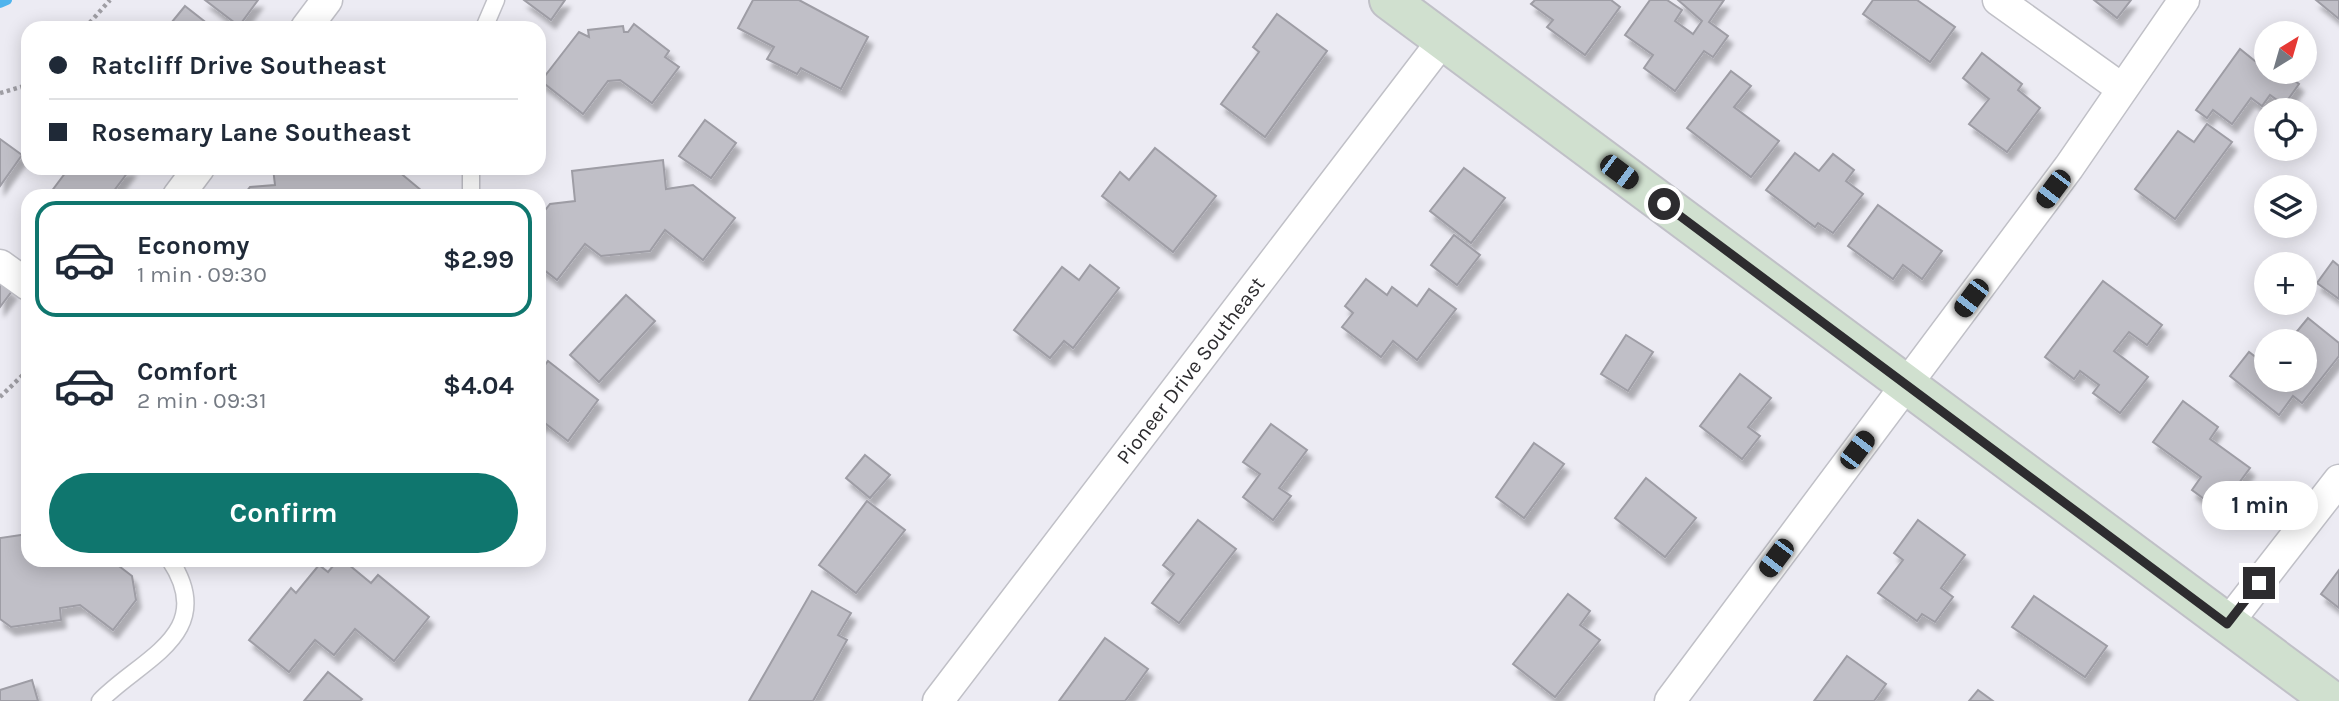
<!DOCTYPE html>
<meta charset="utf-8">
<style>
:root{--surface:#fff;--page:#f6f6f7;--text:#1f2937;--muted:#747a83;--line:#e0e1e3;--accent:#0f766e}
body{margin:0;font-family:Karla,sans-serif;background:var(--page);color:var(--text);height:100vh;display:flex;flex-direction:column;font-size:26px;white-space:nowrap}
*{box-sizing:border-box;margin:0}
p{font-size:23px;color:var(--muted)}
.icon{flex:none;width:38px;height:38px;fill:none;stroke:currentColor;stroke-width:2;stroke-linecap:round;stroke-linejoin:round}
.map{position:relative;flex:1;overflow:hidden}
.sheet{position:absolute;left:21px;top:189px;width:525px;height:378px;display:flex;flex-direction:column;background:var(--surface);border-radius:21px;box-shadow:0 4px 18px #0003}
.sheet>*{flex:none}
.top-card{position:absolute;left:21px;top:21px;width:525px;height:154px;border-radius:21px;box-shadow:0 4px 18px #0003;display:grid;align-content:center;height:154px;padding:0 28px;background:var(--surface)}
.needle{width:46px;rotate:37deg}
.fabs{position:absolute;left:2254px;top:21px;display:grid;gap:14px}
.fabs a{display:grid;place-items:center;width:63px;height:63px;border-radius:50%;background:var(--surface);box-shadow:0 4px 18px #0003;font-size:35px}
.end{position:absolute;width:32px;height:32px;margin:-16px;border:9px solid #2d2c2f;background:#fff;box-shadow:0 0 0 4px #fff}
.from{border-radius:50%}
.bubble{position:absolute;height:49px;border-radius:24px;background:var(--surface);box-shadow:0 4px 18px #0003;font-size:23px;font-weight:700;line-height:49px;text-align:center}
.car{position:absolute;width:21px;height:42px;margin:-21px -10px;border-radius:9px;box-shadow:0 0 5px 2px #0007;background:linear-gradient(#222 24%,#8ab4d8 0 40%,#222 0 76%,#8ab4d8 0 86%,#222 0)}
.top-card b{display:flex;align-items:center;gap:24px;height:66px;font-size:26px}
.top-card b+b{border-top:2px solid var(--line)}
.top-card i{width:18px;height:18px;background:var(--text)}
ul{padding:12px 0 0;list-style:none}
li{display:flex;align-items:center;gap:21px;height:116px;margin:0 14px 10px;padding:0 14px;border:4px solid transparent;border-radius:21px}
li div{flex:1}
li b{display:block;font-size:26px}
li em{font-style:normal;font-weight:700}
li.current{border-color:var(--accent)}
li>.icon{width:63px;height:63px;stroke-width:1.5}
.cta{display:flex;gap:14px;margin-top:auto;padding:14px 28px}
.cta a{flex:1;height:80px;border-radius:42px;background:var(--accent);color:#fff;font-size:28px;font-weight:700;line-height:80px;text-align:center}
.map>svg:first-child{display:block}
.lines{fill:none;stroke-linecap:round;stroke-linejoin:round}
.stream{stroke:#50b4ed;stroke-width:10}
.building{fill:#c0bfc7;stroke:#9e9da5;stroke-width:2;filter:url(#shadow)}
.lane-casing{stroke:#c0c0c7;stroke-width:19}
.street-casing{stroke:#c0c0c7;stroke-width:33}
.secondary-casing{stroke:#c0c0c7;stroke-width:42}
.path{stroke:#9f9ea4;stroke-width:4.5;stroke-dasharray:3.5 3.5;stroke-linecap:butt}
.lane{stroke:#fff;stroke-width:16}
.street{stroke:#fff;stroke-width:30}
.secondary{stroke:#d0e0cf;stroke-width:38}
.route{stroke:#2d2c2f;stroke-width:9}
.labels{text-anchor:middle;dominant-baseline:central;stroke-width:5;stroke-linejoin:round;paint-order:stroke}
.street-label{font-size:21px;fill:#2d2c2f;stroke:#fff}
</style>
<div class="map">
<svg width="2339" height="701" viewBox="0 0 2339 701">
<defs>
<filter id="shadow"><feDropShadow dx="4.5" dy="8" stdDeviation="2" flood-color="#0004"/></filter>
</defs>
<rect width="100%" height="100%" fill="#ecebf3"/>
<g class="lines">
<path class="stream" d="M0,3l7,-3"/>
</g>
<g class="building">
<path d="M205,0h53l-19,26z"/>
<path d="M524,0h41l-14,20z"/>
<path d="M753,0h46l69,37 -27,52 -40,-21 -4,6 -30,-15 7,-12 -36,-19z"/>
<path d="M1535,0h76l9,7 -35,48 -38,-28 6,-7 -22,-16z"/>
<path d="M1650,0h17l15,10 -7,11 18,13 9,-13 -24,-21h46l-15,22 19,14 -15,21 -9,-6 -29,40 -31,-23 9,-13 -28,-20z"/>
<path d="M1873,0h44l38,27 -25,35 -67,-48z"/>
<path d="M2094,0h37l-14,18z"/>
<path d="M2316,0h23v19z"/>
<path d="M185,6l28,22h-46z"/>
<path d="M1277,14l50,37 -62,86 -44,-33 38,-52 -6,-5z"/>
<path d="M634,24l35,27 -4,6 14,10 -27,36 -32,-23 -12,1 -25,33 -42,-33 38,-49 10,5 -1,-7 35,-4 1,6h4z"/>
<path d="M2266,46v26h22l-2,2 13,10 -15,21 -14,-10 -8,11 -11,-8 -19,26 -19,-14 -6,8 -11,-8 44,-61 15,12z"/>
<path d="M1982,53l40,31 -4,6 22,18 -33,44 -38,-28 20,-25 -26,-21z"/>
<path d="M1731,71l20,15 -17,21 45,34 -28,36 -64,-49z"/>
<path d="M705,120l31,23 -25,35 -32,-22z"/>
<path d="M2207,124l25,18 -57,77 -40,-30 43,-58 16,11z"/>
<path d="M0,139l22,16 -22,31z"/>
<path d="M1155,148l61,48 -43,56 -71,-56 18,-24 9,8z"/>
<path d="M1795,153l24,18 14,-17 21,16 -8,11 17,13 -30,39 -15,-10 -3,4 -49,-37z"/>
<path d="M663,160l3,29 27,-4 42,33 -32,42 -38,-30 -15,21 -49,5 -16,-12 -28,36 -18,-14v-48l11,-14 25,-3 -3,-30z"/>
<path d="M69,168h62l-21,28h-62z"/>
<path d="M273,168h93v6l32,-3 30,25h-185l7,-9 25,-2z"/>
<path d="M1464,168l41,30 -34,45 -41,-32z"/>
<path d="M1878,205l64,46 -20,28 -19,-14 -10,14 -45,-33z"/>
<path d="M1454,235l26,20 -23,30 -26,-20z"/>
<path d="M2333,261l6,5v33l-22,-16z"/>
<path d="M1090,265l29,23 -46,60 -9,-7 -14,17 -36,-28 48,-63 17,13z"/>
<path d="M1366,279l21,16 5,-8 25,19 12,-17 27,20 -39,51 -24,-19 -12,16 -39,-30 11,-14 -8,-7z"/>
<path d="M2103,281l59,44 -15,20 -18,-13 -15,19 34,26 -28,36 -27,-20 6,-8 -19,-14 -6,8 -29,-22z"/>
<path d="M0,282l12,9 -12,16z"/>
<path d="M626,295l29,26 -56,61 -29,-27z"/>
<path d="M2308,318l31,25v13l-37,47 -9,-7 -14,19 -49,-39 19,-24 17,13v15h39v-39h-16z"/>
<path d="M1626,335l27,17 -25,39 -27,-17z"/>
<path d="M548,361l50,39 -30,41 -26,-20 -3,4v-58l3,2z"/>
<path d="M1740,374l31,24 -23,29 12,9 -18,23 -42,-33z"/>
<path d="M2183,401l35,26 -8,12 40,29 -31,42 -27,-20 9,-13 -48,-35z"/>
<path d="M1271,424l36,26 -28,38 12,8 -18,24 -30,-23 17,-23 -17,-12z"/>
<path d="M1534,443l30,21 -40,54 -28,-21z"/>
<path d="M865,455l25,20 -20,23 -24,-20z"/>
<path d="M1646,478l50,40 -31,39 -50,-39z"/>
<path d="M867,501l38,29 -49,63 -37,-28z"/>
<path d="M1198,520l38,29 -57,74 -27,-20 22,-29 -11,-9z"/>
<path d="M1918,520l47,35 -24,33 12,9 -18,25 -13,-8 -5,7 -39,-28 25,-33 -9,-7z"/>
<path d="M28,534v26h83l21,16 4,24 -23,30 -33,-25 -20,3 1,12 -50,7 -11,-8v-81z"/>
<path d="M338,560h5l28,23 7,-8 51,42 -35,44 -39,-32 -21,26 -19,-15 -26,32 -40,-32 42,-52 5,5 23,-28 9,7z"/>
<path d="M2339,570v38l-18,-14z"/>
<path d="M812,591l39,22 -13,22 9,5 -34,61h-64z"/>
<path d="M1568,594l22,17 -10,14 20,15 -45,57 -42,-33z"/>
<path d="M2034,596l73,50 -22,31 -73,-50z"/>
<path d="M1105,638l43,31 -23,32h-66z"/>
<path d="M1847,656l39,28 -12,17h-60z"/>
<path d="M328,672l34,27 -2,2h-56z"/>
<path d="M32,680l6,21h-38v-11z"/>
<path d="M1978,690l15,11h-24z"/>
</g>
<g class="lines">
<g class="lane-casing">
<g id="lane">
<path d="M484,28l12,-28"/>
<path d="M471,168v28"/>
<path d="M100,701c40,-42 119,-67 70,-141"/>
</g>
</g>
<g class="street-casing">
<g id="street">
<path d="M1998,0l123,88"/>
<path d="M306,28l21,-28"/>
<path d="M178,196l21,-28"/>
<path d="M0,265l28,20"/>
<path d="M2227,624l112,-144"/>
<path id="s1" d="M938,701l505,-661"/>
<path d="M1670,701l399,-534 115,-167"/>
</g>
</g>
<g class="secondary-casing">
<path id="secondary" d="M1389,0l943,701"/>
</g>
<g class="path">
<path d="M85,28l25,-28"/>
<path d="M0,93l28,-8"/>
<path d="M0,397l28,-27"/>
</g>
<use href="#lane" class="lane"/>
<use href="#street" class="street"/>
<use href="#secondary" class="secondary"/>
</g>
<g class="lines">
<path class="route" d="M1664,204l563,420 32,-41"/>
</g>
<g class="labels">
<g class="street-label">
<text stroke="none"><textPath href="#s1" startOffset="416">Pioneer Drive Southeast</textPath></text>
</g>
</g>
</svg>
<div class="fabs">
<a><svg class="needle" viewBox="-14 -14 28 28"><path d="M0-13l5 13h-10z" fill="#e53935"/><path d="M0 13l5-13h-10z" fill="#747a83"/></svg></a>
<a><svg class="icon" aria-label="locate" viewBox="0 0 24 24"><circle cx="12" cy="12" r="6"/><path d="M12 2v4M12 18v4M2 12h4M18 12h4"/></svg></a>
<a><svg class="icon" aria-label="layers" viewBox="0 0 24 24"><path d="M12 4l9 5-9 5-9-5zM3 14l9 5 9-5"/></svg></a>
<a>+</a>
<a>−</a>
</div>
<i class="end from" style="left:1664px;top:204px"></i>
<i class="end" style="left:2259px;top:583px"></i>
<div class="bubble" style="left:2202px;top:481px;width:116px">1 min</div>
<i class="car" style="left:1619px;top:172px;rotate:127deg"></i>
<i class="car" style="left:2053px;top:189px;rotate:217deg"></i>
<i class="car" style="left:1971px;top:298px;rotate:217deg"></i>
<i class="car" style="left:1857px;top:450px;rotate:37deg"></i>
<i class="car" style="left:1776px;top:558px;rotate:217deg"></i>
<div class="top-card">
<b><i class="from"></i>Ratcliff Drive Southeast</b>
<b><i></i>Rosemary Lane Southeast</b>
</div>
<section class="sheet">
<ul>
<li class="current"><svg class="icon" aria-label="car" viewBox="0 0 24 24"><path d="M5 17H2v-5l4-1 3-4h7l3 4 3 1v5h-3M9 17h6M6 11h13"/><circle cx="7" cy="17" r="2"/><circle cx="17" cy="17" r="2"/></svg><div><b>Economy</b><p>1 min · 09:30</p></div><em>$2.99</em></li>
<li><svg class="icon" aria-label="car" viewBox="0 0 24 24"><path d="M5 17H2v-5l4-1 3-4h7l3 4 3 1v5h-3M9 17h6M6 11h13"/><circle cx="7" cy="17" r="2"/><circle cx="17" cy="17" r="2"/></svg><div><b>Comfort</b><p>2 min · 09:31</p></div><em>$4.04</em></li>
</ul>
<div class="cta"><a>Confirm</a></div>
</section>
</div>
